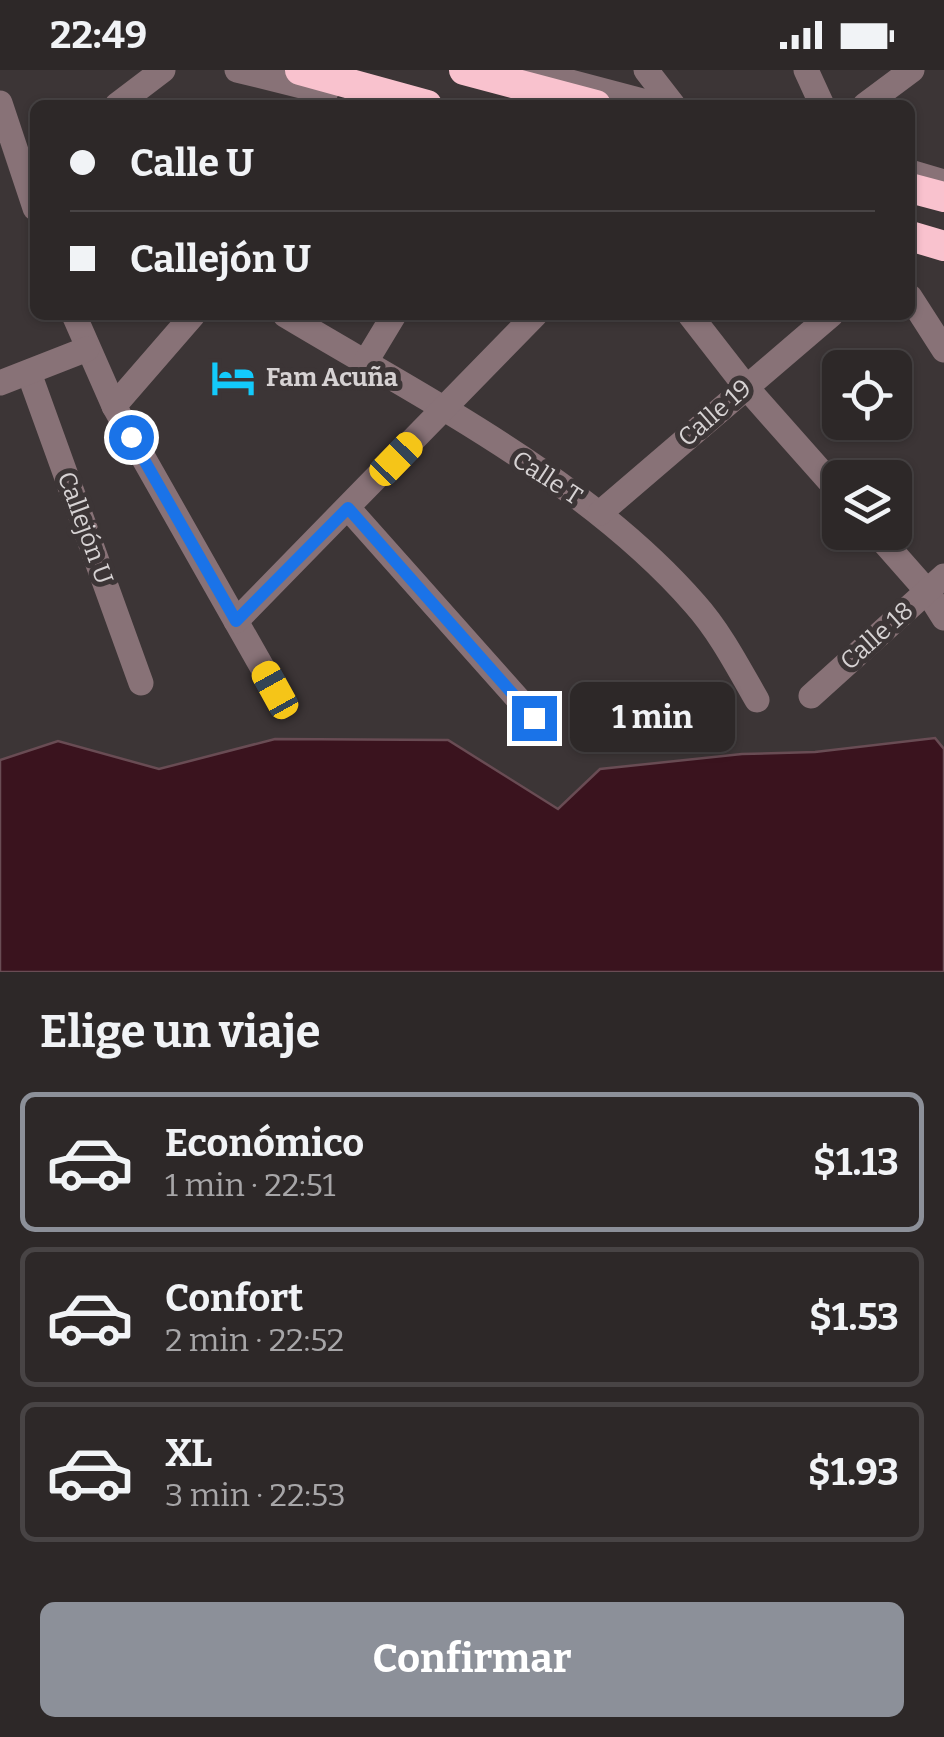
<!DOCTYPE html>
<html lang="es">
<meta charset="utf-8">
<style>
:root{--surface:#2d2828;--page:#353030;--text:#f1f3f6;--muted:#a7a6a8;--line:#484445;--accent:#8c9099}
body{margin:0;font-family:Bitter,serif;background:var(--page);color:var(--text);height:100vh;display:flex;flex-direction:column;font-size:38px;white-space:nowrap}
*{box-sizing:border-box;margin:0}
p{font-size:32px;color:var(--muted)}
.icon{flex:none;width:55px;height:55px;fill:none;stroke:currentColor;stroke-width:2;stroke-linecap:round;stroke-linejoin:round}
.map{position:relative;height:902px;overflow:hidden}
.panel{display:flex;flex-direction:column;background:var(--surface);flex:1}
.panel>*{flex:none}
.hud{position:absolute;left:30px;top:30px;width:885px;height:220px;border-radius:15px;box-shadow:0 2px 8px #0004,0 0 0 2px var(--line);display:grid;align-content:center;height:220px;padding:0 40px;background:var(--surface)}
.buttons{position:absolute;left:822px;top:280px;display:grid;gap:20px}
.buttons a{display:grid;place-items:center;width:90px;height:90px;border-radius:15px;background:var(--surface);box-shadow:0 2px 8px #0004,0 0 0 2px var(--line);font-size:50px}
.end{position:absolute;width:45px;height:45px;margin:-22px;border:12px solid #1a73e8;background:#fff;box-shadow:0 0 0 5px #fff}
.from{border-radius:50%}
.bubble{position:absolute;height:70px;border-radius:15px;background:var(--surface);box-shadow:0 2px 8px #0004,0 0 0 2px var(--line);font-size:32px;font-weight:700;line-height:70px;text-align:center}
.car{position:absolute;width:30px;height:60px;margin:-30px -15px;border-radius:12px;box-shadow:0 0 8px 2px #0007;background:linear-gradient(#f5c518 24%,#345 0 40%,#f5c518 0 76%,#345 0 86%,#f5c518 0)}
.hud b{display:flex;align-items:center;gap:35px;height:95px;font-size:38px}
.hud b+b{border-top:2px solid var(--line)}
.hud i{width:25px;height:25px;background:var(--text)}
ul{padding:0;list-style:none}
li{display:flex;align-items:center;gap:30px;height:140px;margin:0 20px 15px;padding:0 20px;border:5px solid var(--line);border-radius:15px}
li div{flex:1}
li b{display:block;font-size:38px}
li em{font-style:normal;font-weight:700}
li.active{border-color:var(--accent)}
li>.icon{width:90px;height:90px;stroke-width:1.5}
h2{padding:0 40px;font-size:45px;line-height:120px}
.primary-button{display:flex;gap:20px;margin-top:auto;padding:20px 40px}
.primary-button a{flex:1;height:115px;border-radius:15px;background:var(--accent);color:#fff;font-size:40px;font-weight:700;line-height:115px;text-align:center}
.status{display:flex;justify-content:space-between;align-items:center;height:70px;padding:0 50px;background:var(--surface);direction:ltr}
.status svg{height:28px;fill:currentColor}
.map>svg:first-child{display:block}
.water{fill:#3a131e;stroke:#694c54;stroke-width:2.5}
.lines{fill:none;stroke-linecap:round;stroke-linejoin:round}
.minor{stroke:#887277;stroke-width:25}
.highway{stroke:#f9c2ce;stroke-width:30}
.route{stroke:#1a73e8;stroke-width:12}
.labels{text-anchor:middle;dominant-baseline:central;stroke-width:10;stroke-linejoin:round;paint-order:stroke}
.poi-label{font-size:25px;font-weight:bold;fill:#d6d2d3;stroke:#3c3536;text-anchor:start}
.street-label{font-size:25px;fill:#d6d2d3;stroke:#3c3536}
</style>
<div class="status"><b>22:49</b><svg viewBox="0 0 49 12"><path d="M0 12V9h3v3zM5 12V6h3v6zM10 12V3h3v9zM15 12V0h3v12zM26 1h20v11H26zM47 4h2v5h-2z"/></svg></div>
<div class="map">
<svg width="944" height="902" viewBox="0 0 944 902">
<rect width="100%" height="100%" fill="#3c3536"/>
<path class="water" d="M935,668l9,11v223h-944v-212l58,-19 101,28 116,-30 173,1 110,69 42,-40 142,-15 73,-2z"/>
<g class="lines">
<g class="minor">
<path d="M237,0l89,22"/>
<path d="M525,0l133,35"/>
<path d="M646,0l27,35"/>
<path d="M806,0l16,35"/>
<path d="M0,33l35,105"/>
<path d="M117,35l46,-35"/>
<path d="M865,35l47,-35"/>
<path d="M910,102l34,10"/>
<path d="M910,227l34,53"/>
<path d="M74,245l40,91 161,284"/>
<path d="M285,245c138,83 303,166 410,289 25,28 43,63 62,96"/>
<path d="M690,245l56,72 94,106"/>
<path d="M365,293l29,-48"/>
<path d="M29,303l112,310"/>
<path d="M0,313l87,-34"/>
<path d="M114,336l79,-91"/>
<path d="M348,438l187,210"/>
<path d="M600,443l231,-198"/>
<path d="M875,462l52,59 17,27"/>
<path d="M236,551l299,-306"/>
<path d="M811,626l133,-120"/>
</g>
<g class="highway">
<path d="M300,0l127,35"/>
<path d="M464,0l132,35"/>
<path d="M910,118l34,9"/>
<path d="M910,166l34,10"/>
</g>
</g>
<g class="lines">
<path class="route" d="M131,367l105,184 112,-113 186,210"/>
</g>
<defs>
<g id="hotel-bare" transform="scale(3.45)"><path d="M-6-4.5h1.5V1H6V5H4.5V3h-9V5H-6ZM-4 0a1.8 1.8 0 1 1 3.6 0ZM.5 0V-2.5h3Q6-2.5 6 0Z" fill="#13cafb" stroke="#3c3536" stroke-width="2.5" paint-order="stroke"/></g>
</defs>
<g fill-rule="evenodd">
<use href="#hotel-bare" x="233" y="308"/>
</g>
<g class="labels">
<g class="poi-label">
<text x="266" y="308">Fam Acuña</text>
</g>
<g class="street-label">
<text transform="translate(715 343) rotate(-41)">Calle 19</text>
<text transform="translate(547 408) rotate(33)">Calle T</text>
<text transform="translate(85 458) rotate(70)">Callejón U</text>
<text transform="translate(877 566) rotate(-42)">Calle 18</text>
</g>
</g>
</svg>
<div class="buttons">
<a><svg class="icon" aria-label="locate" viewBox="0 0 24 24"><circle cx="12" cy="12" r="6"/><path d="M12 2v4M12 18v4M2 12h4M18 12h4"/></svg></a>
<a><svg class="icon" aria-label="layers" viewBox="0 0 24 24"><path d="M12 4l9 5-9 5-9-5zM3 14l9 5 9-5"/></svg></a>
</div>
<i class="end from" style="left:131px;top:367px"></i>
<i class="end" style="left:534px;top:648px"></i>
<div class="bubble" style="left:570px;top:612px;width:165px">1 min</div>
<i class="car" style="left:396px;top:389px;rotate:44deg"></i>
<i class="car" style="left:275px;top:620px;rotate:331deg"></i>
<div class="hud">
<b><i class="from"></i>Calle U</b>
<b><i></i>Callejón U</b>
</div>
</div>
<section class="panel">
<h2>Elige un viaje</h2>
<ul>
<li class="active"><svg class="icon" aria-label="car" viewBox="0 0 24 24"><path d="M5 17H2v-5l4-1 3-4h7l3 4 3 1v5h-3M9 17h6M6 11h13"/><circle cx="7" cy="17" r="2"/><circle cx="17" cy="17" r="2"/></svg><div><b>Económico</b><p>1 min · 22:51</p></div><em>$1.13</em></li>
<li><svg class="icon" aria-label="car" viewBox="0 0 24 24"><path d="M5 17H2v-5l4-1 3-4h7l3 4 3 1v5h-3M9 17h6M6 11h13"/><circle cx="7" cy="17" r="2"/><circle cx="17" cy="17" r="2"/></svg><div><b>Confort</b><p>2 min · 22:52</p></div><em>$1.53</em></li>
<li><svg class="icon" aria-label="car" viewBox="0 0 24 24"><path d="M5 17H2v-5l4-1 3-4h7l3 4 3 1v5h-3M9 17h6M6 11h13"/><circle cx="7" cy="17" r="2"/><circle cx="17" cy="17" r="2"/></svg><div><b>XL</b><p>3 min · 22:53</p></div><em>$1.93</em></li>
</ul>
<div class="primary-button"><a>Confirmar</a></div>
</section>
